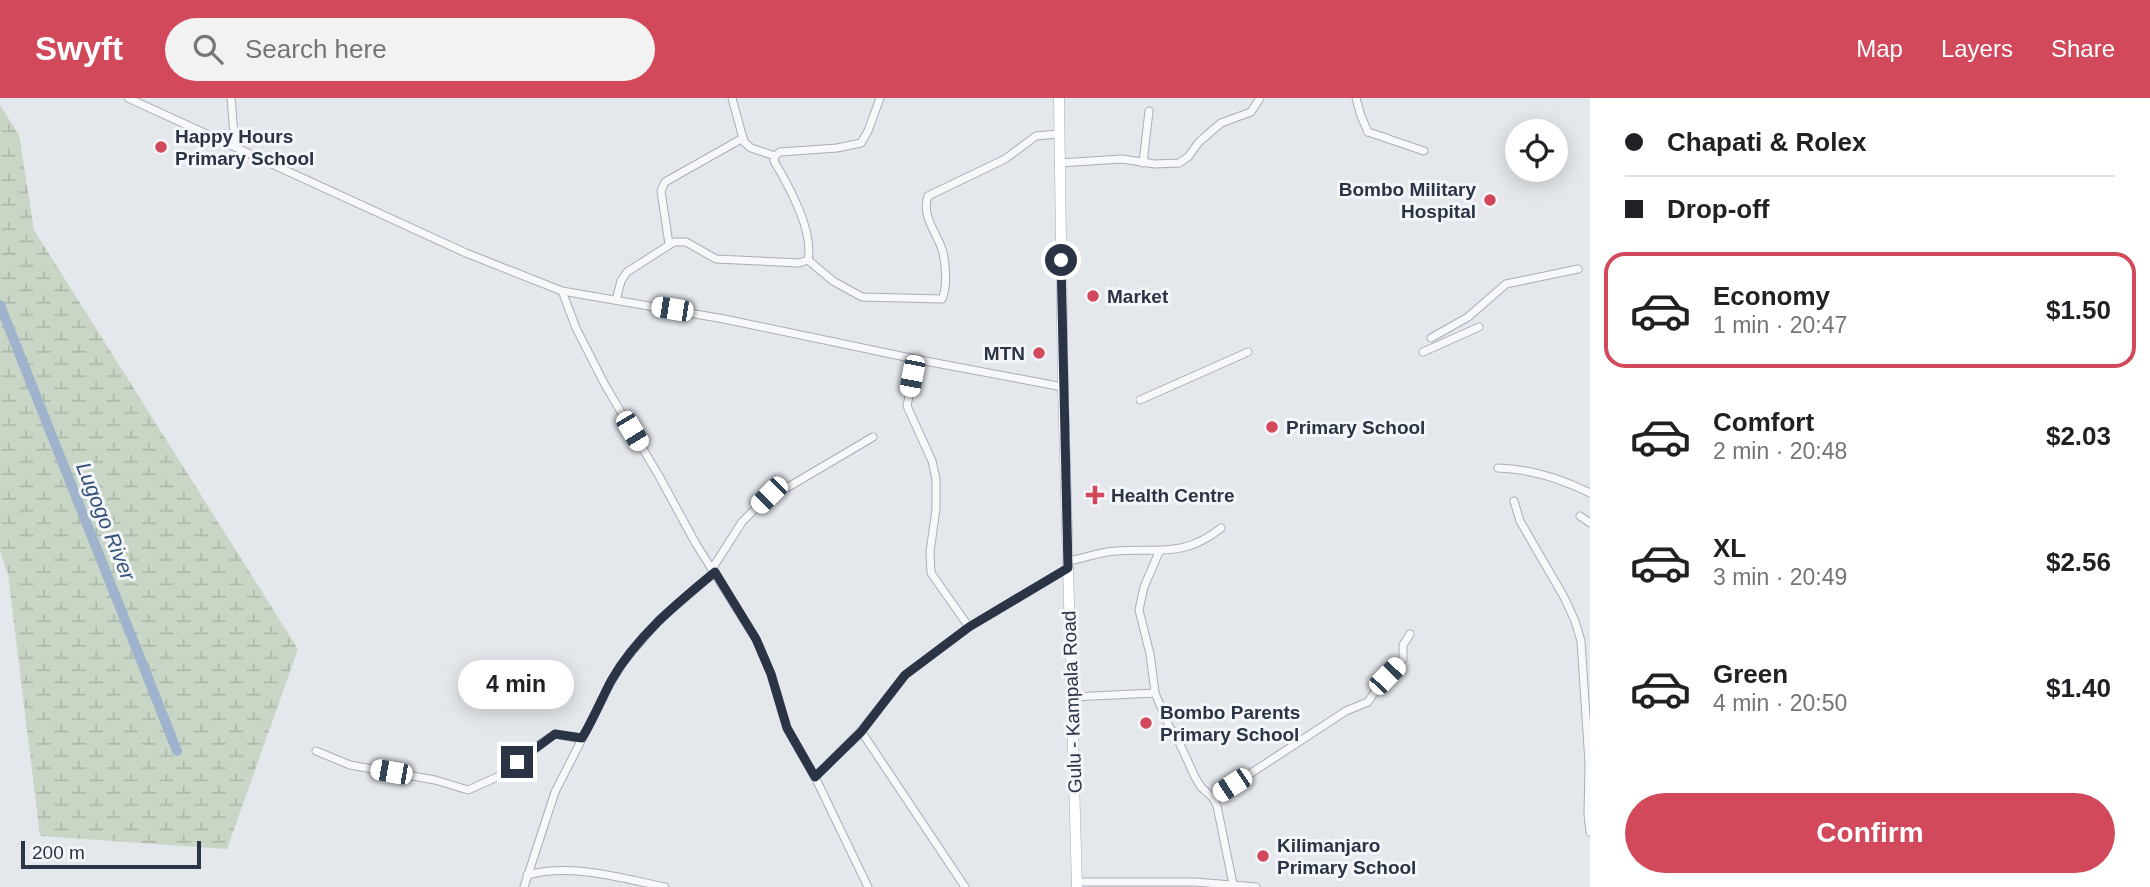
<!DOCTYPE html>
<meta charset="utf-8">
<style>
:root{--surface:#fff;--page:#f2f2f2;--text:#202124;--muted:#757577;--line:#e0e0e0;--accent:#d1495b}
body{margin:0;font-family:Helvetica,sans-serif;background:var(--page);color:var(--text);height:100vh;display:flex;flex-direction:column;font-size:26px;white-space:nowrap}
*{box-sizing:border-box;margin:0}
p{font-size:23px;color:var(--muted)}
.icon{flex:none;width:38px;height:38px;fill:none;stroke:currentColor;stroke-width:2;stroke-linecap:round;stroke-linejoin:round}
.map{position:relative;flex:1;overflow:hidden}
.sheet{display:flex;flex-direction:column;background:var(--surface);width:560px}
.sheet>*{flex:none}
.banner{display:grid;align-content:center;height:154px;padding:0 35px;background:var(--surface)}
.fabs{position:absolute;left:1505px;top:21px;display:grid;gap:14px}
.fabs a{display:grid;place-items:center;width:63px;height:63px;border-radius:50%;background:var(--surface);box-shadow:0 4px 18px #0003;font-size:35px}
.scale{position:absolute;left:21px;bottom:18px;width:180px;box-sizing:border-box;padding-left:7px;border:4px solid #2b3445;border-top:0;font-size:19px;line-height:24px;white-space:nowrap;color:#2b3445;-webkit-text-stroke:5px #f4f6f9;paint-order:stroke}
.end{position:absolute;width:32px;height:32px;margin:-16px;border:9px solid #2b3445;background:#fff;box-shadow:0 0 0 4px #fff}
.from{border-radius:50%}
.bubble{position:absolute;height:49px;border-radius:24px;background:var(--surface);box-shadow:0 4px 18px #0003;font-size:23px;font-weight:700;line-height:49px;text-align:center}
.car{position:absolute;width:21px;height:42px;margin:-21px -10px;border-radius:9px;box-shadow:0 0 5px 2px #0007;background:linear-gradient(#fff 24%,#345 0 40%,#fff 0 76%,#345 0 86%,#fff 0)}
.banner b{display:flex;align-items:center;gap:24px;height:66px;font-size:26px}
.banner b+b{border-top:2px solid var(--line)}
.banner i{width:18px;height:18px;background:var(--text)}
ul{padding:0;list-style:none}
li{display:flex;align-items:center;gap:21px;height:116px;margin:0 14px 10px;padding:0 21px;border:4px solid transparent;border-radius:21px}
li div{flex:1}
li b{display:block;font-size:26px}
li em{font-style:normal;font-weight:700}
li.active{border-color:var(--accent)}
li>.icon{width:63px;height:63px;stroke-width:1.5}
.cta{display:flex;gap:14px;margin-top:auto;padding:14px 35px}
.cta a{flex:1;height:80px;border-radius:42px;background:var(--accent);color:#fff;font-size:28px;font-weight:700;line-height:80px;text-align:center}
header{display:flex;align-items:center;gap:42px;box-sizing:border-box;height:98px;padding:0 35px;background:var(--accent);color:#fff}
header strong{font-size:33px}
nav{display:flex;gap:38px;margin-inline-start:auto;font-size:24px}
.search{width:490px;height:63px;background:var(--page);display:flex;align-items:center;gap:18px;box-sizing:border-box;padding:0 24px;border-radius:38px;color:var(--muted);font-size:26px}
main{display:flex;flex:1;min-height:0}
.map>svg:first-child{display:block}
.wetland{fill:url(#wetland-marsh)}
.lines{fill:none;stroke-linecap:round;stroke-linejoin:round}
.river{stroke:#9fb4cc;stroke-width:10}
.minor-casing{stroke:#a9aeb7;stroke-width:9}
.major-casing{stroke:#a3abb8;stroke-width:11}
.minor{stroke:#f7f8fa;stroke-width:7}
.major{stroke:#fff;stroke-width:10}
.route{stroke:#2b3445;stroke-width:9}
.poi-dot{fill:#d1495b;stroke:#f4f6f9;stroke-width:2.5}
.labels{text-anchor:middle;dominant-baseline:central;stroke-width:6;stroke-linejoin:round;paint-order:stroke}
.poi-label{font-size:19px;font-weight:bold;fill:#2b3445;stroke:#f4f6f9;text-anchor:start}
.street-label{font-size:19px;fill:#2b3445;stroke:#f4f6f9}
.water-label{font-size:21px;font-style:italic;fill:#34527a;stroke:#f4f6f9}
</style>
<header>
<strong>Swyft</strong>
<div class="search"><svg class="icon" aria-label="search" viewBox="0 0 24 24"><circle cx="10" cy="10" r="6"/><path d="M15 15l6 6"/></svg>Search here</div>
<nav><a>Map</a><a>Layers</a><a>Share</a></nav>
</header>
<main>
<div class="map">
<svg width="1590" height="789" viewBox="0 0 1590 789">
<defs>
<pattern id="wetland-marsh" width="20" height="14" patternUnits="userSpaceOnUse" patternTransform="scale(1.75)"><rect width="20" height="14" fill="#c9d6c5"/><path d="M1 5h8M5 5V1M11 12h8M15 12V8" fill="none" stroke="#adb8ab"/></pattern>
</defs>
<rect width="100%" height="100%" fill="#e4e7ec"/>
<path class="wetland" d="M0,7l19,30 15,95 264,419 -71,200 -187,-13 -32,-262 -8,-23z"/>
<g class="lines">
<path class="river" d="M0,207l177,446"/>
<g class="minor-casing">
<g id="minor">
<path d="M128,0l338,155 96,38 162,28 196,41 143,27"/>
<path d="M231,0l4,48"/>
<path d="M732,0l12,44 7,6 24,8"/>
<path d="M1356,0l5,18 7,16"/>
<path d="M1387,40l-19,-6 56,19"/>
<path d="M1059,65l63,-4 33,5 24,-1 9,-6 11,-15 22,-19 30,-11 9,-14"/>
<path d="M1143,65l6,-52"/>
<path d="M669,146l-8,-53 4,-9 78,-44"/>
<path d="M808,162l25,21 29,16 80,2c6,-13 4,-42 -2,-55 -7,-16 -18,-30 -12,-48l77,-37 31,-23 22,-2"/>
<path d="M562,193l14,37 29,57 54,91 37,68 60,95 15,35 16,54 28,49 53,110"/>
<path d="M616,202l5,-19 6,-9 47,-30h12l30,17 83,4 9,-3c6,-29 -19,-74 -34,-99l1,-5 5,-4 57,-4 24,-5 7,-12 12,-33"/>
<path d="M1431,240l37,-21 38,-33 72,-15"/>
<path d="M1423,254l56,-25"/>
<path d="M920,262l-7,16 -6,30 25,55 4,18v30l-6,43 1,21 38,54"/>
<path d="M1140,302l108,-48"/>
<path d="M1498,370c32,1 64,11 92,25"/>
<path d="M1514,403l6,20 44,76 11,24 6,20 8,122 -1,52 2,17"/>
<path d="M1580,418l10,7"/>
<path d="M1068,463c16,-3 32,-9 48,-10 41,-3 68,7 105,-23"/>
<path d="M712,471l30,-47 27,-27 21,-9 83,-49"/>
<path d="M1155,594l-5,-38 -11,-44 5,-23 15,-35"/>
<path d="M1072,599l83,-4 14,33 10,16 16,35 6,10 12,11 4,8 16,78"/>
<path d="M861,633l104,156"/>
<path d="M316,653l34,14 85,15 33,10 36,-16 27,-24 24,-16 27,5"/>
<path d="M815,679l46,-46 44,-56 64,-48 99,-59"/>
<path d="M1213,700l133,-87 22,-9 12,-18h3l20,-25v-14l7,-11"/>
<path d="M527,777c44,-12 94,3 138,12"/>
<path d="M1077,784h118l61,5"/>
<path d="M524,789l31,-95 56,-110 13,-21 35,-41 56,-48"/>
</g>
</g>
<g class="major-casing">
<path id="major" d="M1059,0l4,289 14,500"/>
</g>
<use href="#minor" class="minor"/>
<use href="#major" class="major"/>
</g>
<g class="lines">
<path class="route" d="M517,664l38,-28 27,4c11,-18 19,-38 29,-57 25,-44 65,-77 104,-109l41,67 15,35 16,54 28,49 46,-45 44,-57 64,-48 99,-59 -7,-308"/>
</g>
<g class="poi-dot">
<circle cx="161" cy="49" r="7"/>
<circle cx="1490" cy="102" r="7"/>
<circle cx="1093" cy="198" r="7"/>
<circle cx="1039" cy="255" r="7"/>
<circle cx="1272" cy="329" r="7"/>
<path d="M1091.5 386.5h7v7h7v7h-7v7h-7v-7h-7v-7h7z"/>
<circle cx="1146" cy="625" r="7"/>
<circle cx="1263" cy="758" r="7"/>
</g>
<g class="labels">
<g class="poi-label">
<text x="175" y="38">Happy Hours<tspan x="175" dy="22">Primary School</tspan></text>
<text x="1476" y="91" text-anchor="end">Bombo Military<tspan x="1476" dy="22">Hospital</tspan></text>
<text x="1107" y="198">Market</text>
<text x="1025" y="255" text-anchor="end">MTN</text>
<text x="1286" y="329">Primary School</text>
<text x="1111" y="397">Health Centre</text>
<text x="1160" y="614">Bombo Parents<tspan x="1160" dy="22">Primary School</tspan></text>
<text x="1277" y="747">Kilimanjaro<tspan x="1277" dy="22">Primary School</tspan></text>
</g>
<g class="street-label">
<text transform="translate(1072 604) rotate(-92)">Gulu - Kampala Road</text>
</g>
<g class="water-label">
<text transform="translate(106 423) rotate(68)">Lugogo River</text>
</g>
</g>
</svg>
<div class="fabs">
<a><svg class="icon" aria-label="locate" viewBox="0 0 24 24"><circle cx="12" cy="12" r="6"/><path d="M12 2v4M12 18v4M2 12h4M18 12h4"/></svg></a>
</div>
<div class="scale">200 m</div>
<i class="end from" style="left:1061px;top:162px"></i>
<i class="end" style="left:517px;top:664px"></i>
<div class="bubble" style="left:458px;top:562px;width:116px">4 min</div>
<i class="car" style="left:672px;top:211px;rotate:279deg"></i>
<i class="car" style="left:912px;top:278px;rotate:191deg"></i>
<i class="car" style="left:632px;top:333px;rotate:149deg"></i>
<i class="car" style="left:769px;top:397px;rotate:225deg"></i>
<i class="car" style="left:1387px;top:578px;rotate:44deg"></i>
<i class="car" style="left:391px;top:674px;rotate:280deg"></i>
<i class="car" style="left:1232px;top:687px;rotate:237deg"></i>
</div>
<section class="sheet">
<div class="banner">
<b><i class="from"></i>Chapati &amp; Rolex</b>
<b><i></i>Drop-off</b>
</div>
<ul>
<li class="active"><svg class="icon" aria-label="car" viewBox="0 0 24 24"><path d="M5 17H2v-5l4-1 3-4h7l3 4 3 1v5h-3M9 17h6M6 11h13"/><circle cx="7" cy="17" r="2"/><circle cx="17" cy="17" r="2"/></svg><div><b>Economy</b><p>1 min · 20:47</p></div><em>$1.50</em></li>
<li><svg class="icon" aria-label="car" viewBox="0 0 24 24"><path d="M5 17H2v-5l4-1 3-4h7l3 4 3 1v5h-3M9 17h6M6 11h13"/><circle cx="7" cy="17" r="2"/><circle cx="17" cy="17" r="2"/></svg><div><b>Comfort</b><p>2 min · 20:48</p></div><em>$2.03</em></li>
<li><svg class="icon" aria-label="car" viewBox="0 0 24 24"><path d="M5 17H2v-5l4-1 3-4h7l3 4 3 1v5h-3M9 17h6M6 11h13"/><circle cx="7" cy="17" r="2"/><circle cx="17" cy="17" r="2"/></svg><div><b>XL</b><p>3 min · 20:49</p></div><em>$2.56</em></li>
<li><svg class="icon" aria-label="car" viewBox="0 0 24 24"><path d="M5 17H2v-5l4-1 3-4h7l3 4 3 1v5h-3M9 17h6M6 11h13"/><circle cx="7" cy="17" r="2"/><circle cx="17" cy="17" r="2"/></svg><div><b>Green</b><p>4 min · 20:50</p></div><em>$1.40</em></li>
</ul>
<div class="cta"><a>Confirm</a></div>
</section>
</main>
